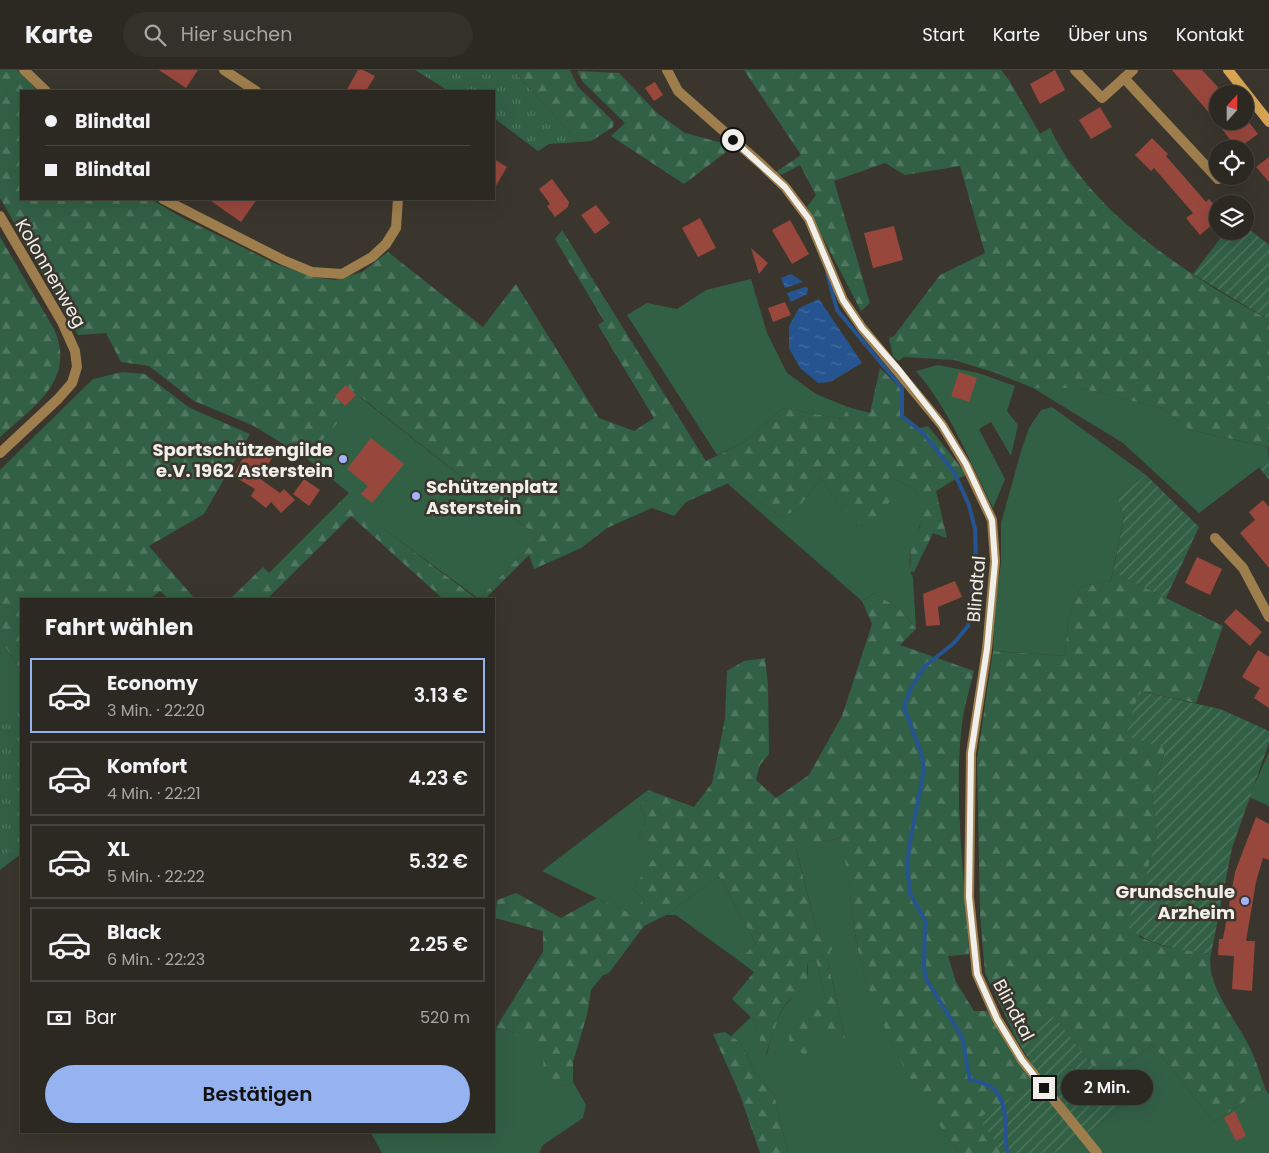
<!DOCTYPE html>
<html lang="de">
<meta charset="utf-8">
<style>
:root{--surface:#2c2822;--page:#34302a;--text:#f1f3f6;--muted:#a6a6a5;--line:#484440;--accent:#95b2f1}
body{margin:0;font-family:Poppins,sans-serif;background:var(--page);color:var(--text);height:100vh;display:flex;flex-direction:column;font-size:19px;white-space:nowrap}
*{box-sizing:border-box;margin:0}
p{font-size:16px;color:var(--muted)}
.icon{flex:none;width:28px;height:28px;fill:none;stroke:currentColor;stroke-width:2;stroke-linecap:round;stroke-linejoin:round}
.map{position:relative;flex:1;overflow:hidden}
.side{position:absolute;left:20px;top:528px;width:475px;height:535px;display:flex;flex-direction:column;background:var(--surface);border-radius:0px;box-shadow:0 5px 20px #0002,0 0 0 1px var(--line)}
.side>*{flex:none}
.top-card{position:absolute;left:20px;top:20px;width:475px;height:110px;border-radius:0px;box-shadow:0 5px 20px #0002,0 0 0 1px var(--line);display:grid;align-content:center;height:110px;padding:0 25px;background:var(--surface)}
.needle{width:32px;rotate:21deg}
.controls{position:absolute;left:1209px;top:15px;display:grid;gap:10px}
.controls a{display:grid;place-items:center;width:45px;height:45px;border-radius:50%;background:var(--surface);box-shadow:0 5px 20px #0002,0 0 0 1px var(--line);font-size:25px}
.end{position:absolute;width:22px;height:22px;margin:-11px;border:6px solid #f1efe9;background:#111;box-shadow:0 0 0 2px #111}
.from{border-radius:50%}
.bubble{position:absolute;height:35px;border-radius:18px;background:var(--surface);box-shadow:0 5px 20px #0002,0 0 0 1px var(--line);font-size:16px;font-weight:600;line-height:35px;text-align:center}
.top-card b{display:flex;align-items:center;gap:18px;height:48px;font-size:19px}
.top-card b+b{border-top:1px solid var(--line)}
.top-card i{width:12px;height:12px;background:var(--text)}
ul{padding:0;list-style:none}
li{display:flex;align-items:center;gap:15px;height:75px;margin:0 10px 8px;padding:0 15px;border:2px solid var(--line);border-radius:0px}
li div{flex:1}
li b{display:block;font-size:19px}
li em{font-style:normal;font-weight:600}
li.current{border-color:var(--accent)}
li>.icon{width:45px;height:45px;stroke-width:1.5}
h2{padding:0 25px;font-size:22px;line-height:60px}
.pay{display:flex;align-items:center;gap:12px;height:55px;padding:0 25px;font-size:19px}
.pay p{margin-inline-start:auto}
.button{display:flex;gap:10px;margin-top:auto;padding:10px 25px}
.button a{flex:1;height:58px;border-radius:30px;background:var(--accent);color:#111;font-size:20px;font-weight:600;line-height:58px;text-align:center}
header{display:flex;align-items:center;gap:30px;box-sizing:border-box;height:70px;padding:0 25px;background:var(--surface);border-bottom:1px solid var(--line)}
header strong{font-size:24px}
nav{display:flex;gap:28px;margin-inline-start:auto;font-size:18px}
.search{width:350px;height:45px;background:var(--page);display:flex;align-items:center;gap:12px;box-sizing:border-box;padding:0 18px;border-radius:28px;color:var(--muted);font-size:19px}
.map>svg:first-child{display:block}
.grass{fill:#326045}
.forest{fill:url(#forest-firs)}
.park{fill:url(#park-tufts)}
.garden{fill:url(#garden-furrows)}
.water{fill:url(#water-ripples)}
.lines{fill:none;stroke-linecap:round;stroke-linejoin:round}
.stream{stroke:#265490;stroke-width:4}
.building{fill:#98473d}
.street{stroke:#9e7e4d;stroke-width:10}
.secondary{stroke:#d9a554;stroke-width:10}
.route{stroke:#f1efe9;stroke-width:6}
.poi-dot{fill:#a1b3fd;stroke:#3a362d;stroke-width:2}
.labels{text-anchor:middle;dominant-baseline:central;stroke-width:5;stroke-linejoin:round;paint-order:stroke}
.street-label{font-size:18px;fill:#f1efe9;stroke:#3a362d}
.poi-label{font-size:18px;font-weight:bold;fill:#f1efe9;stroke:#3a362d;text-anchor:end}
</style>
<header>
<strong>Karte</strong>
<div class="search"><svg class="icon" aria-label="search" viewBox="0 0 24 24"><circle cx="10" cy="10" r="6"/><path d="M15 15l6 6"/></svg>Hier suchen</div>
<nav><a>Start</a><a>Karte</a><a>Über uns</a><a>Kontakt</a></nav>
</header>
<div class="map">
<svg width="1269" height="1083" viewBox="0 0 1269 1083">
<defs>
<pattern id="forest-firs" width="22" height="20" patternUnits="userSpaceOnUse" patternTransform="scale(1.25)"><rect width="22" height="20" fill="#326045"/><path d="M5 1l3.5 6h-7zM16 11l3.5 6h-7z" fill="#507760"/></pattern>
<pattern id="park-tufts" width="24" height="20" patternUnits="userSpaceOnUse" patternTransform="scale(1.25)"><rect width="24" height="20" fill="#326045"/><path d="M3 7l-1-3M5 7V3M7 7l1-3M15 17l-1-3M17 17v-4M19 17l1-3" fill="none" stroke="#507760"/></pattern>
<pattern id="garden-furrows" width="10" height="10" patternUnits="userSpaceOnUse" patternTransform="scale(1.25)"><rect width="10" height="10" fill="#326045"/><path d="M-1 1l2-2M0 10L10 0M9 11l2-2" fill="none" stroke="#507760"/></pattern>
<pattern id="water-ripples" width="26" height="14" patternUnits="userSpaceOnUse" patternTransform="scale(1.25)"><rect width="26" height="14" fill="#265490"/><path d="M2 4q2-2 4 0t4 0M15 11q2-2 4 0t4 0" fill="none" stroke="#466da0"/></pattern>
</defs>
<rect width="100%" height="100%" fill="#3a362d"/>
<g class="grass">
<path d="M751,209l16,54 20,40 29,21 32,13 -6,12 -59,-11 -40,35 -26,12 -90,-140 20,-12 30,6 29,-19z"/>
<path d="M938,295l40,8 37,13 -8,25 11,14 -7,31 -20,-34 -12,7 26,50 -12,29c-23,-46 -43,-98 -77,-137z"/>
<path d="M1033,318h46l83,20 28,22 78,17 1,13 -70,53 -76,-70z"/>
<path d="M360,327l178,140 -59,62 -136,-100 6,-6 -43,-35z"/>
<path d="M1052,337l94,68 -29,23 7,18 -13,64 -30,7 -13,34 -3,35 -72,-5 2,-44 6,-44v-40l21,-75 7,-20 12,-18z"/>
<path d="M889,407l23,10 10,14c0,9 0,19 -3,28 -6,17 -14,31 -6,49l3,51 -14,-18 -28,-18 -12,8 -134,-117 3,-2 50,35 16,-7 24,-32 16,24z"/>
<path d="M0,569l21,31v184l-21,16z"/>
<path d="M1269,682v54l-20,-9z"/>
<path d="M648,720l-8,17 6,11 -7,18 21,14 -27,39 11,10 -13,16 -89,-44z"/>
<path d="M840,768c12,39 10,80 20,120 18,69 57,139 100,195h-172l-14,-59 -18,-20 -16,-32 -9,-6 20,-19 3,3 12,36c5,-14 8,-31 15,-44 10,-19 31,-23 26,-50l9,-2 10,40 -19,29h25l13,8 -18,-80 -11,-29 -20,-80z"/>
<path d="M719,806l37,68 -18,16 -62,-45h-10z"/>
<path d="M504,958l15,8 10,9 13,3 15,33 8,5 8,-4 13,23 -3,13 -40,27 -4,8h-157l-12,-22h124v-101z"/>
<path d="M1153,975l61,77 51,-34 4,7v58h-167l-15,-19 36,-29 -20,-26z"/>
<path d="M1078,1066l14,17h-37z"/>
</g>
<g class="forest">
<path d="M0,0h17l21,21h-17v108h130l30,18 95,47 44,14 15,2 27,-8 26,-20 95,75 33,-43 83,134 35,13 20,-13 -56,-93 6,-4 -49,-82 7,-9 144,231 37,-18 40,-35 59,11 6,-12 22,6 10,-45 21,21v28l14,12 13,-3 39,49 -13,5 -18,11 11,47 -14,-5 -19,39 -4,-1 1,-25 9,-19 2,-26 -10,-14 -23,-10 3,22 -14,17 -19,7 -22,-21 -16,-24 -24,32 -16,7 -50,-35 -45,20 -12,14 -22,-8 -45,20 -26,20 -47,21 -5,-14 -44,44h-6l59,-62 -177,-140 -55,61 -52,-32 -60,-25 -45,-35 -28,-4 -15,-29 -28,2 -78,-137z"/>
<path d="M513,0h57l8,17 36,35 -1,5 -22,14 -13,1z"/>
<path d="M744,0h257l8,10 31,54 10,-6c41,86 138,147 219,192v127l-79,-17 -28,-22 -83,-20h-46l-37,-15 -42,-13 -50,-3 -6,4 -5,-5 -4,-18 5,-2 46,-61 45,-22 -25,-87 -55,9 -20,-12 -51,18 36,122 -9,8 -54,-104 9,-12 -16,-30 -19,10 -5,-3 25,-17z"/>
<path d="M577,1l42,2 38,40 28,20 49,13 -50,38 -73,-48 14,-13 -42,-41z"/>
<path d="M0,167l54,92c23,51 -21,78 -54,108z"/>
<path d="M122,302l23,2 45,34 60,26 -46,80 -55,32 46,53h-26l-9,-8 -10,8h-129v71l-21,-31v-169l93,-91z"/>
<path d="M343,429h1l133,100h-34l-92,-83 -84,83h-37l33,-32 6,6z"/>
<path d="M1113,502l110,54 -27,77 -57,-12 27,56 -14,47 5,42 -15,54 -2,-1 -1,48 24,9 48,8c-7,31 29,70 41,98 5,12 9,24 13,36l-51,34 -61,-77 -50,34 -49,-63 -37,24 -32,-67 -5,-60 -3,-154 16,-108 72,5 3,-35 13,-34 30,-7z"/>
<path d="M874,523l28,18 14,18 -16,16 74,26c-4,18 -10,35 -12,53 -9,76 3,154 7,230l-21,2 8,26 18,29h13l48,71 -55,36 22,35h-42c-44,-57 -82,-125 -100,-195 -10,-40 -8,-81 -21,-120l-43,11 20,79 5,10 12,9 -6,11 18,79 -9,3 -4,-11h-25l5,20 -8,6 -15,-13c1,-34 8,-31 37,-42l-10,-40 -9,2v23l-20,17 -7,11 -15,44 -11,-37 -22,-21 22,-27 -16,-12 18,-16 -37,-68 -53,39 -22,11 -35,47 -6,2 -12,15 -4,25 -14,47v20l-8,4 -8,-5 -12,1 -3,-34c-3,-1 -8,-1 -12,-2 -14,-6 -15,-20 -35,-17l48,-77v-21l-48,-13 2,-18 19,-7 45,25 36,-20 34,16 13,-15 -11,-10 26,-39 -20,-14 7,-18 -6,-11 8,-17 46,17 18,-24 13,-64 2,-48 17,-10 21,-3 3,27 1,69 -9,11 -4,15 20,18 33,-23 33,-59 30,-92 -10,-23z"/>
<path d="M725,962l15,10 16,32 18,20 14,59h-28l-21,-61 -26,-58z"/>
</g>
<g class="park">
<path d="M415,0h98l65,72 -29,2 -11,7 -44,-33v-27h-45z"/>
<path d="M21,629v143l-21,17v-143z"/>
</g>
<g class="garden">
<path d="M1245,156l24,19v75l-76,-46 33,-43h19z"/>
<path d="M1269,390v20l-10,-13z"/>
<path d="M1146,405l53,52 -33,71 -53,-26 11,-56 -7,-18z"/>
<path d="M1139,621l81,18 49,22v12l-37,105 -21,106c-31,-5 -61,-7 -84,-28l12,-37 3,1 15,-54 -5,-42 14,-46 -40,-12z"/>
<path d="M1054,946l69,89 -36,29 -50,-61 -20,-33z"/>
<path d="M1035,1012l43,54 -23,17h-53l-23,-35z"/>
</g>
<g class="water">
<path d="M791,204l12,8 -18,6 -4,-10z"/>
<path d="M805,217l3,1 -1,6 -16,8 -4,-9z"/>
<path d="M819,229l43,64 -32,19 -12,1 -18,-15 -11,-20v-22l10,-18z"/>
</g>
<g class="lines">
<path class="stream" d="M827,202l10,38 65,78v28l21,17 31,39 15,33 6,24 1,33 -8,64 -14,17 -29,23 -14,22 -7,19 17,46 3,17 -14,72 -3,23 3,28 15,28 -1,46 2,12 36,58 8,43c33,4 35,24 36,54 0,6 -1,13 2,19"/>
</g>
<g class="building">
<path d="M159,0h39l-12,18z"/>
<path d="M358,0h5l12,6 -9,15h-20z"/>
<path d="M1055,0l10,20 -25,14 -10,-20z"/>
<path d="M1172,0h30l16,17v36z"/>
<path d="M655,12l8,13 -9,6 -9,-13z"/>
<path d="M1100,37l12,20 -21,12 -12,-19z"/>
<path d="M1232,51h16l10,13 -21,15 -15,-20z"/>
<path d="M1152,68l16,16 -2,2 40,46 3,-3 9,10v11l-18,15 -14,-17 7,-5 -39,-45 -3,3 -16,-16z"/>
<path d="M1269,87v25l-13,-15z"/>
<path d="M494,89l13,8 -13,22z"/>
<path d="M552,109l17,23 -1,5 -13,10 -8,-11 3,-2 -11,-15z"/>
<path d="M208,129h49l-16,23z"/>
<path d="M596,135l14,18 -15,11 -14,-19z"/>
<path d="M700,148l16,30 -18,9 -16,-29z"/>
<path d="M790,150l19,34 -17,10 -20,-34z"/>
<path d="M894,156l9,34 -30,8 -9,-35z"/>
<path d="M751,178l17,15 -9,11z"/>
<path d="M785,232l6,13 -18,7 -5,-14z"/>
<path d="M959,302l18,6 -8,24 -18,-6z"/>
<path d="M346,315l10,10 -11,11 -10,-10z"/>
<path d="M371,368l33,26 -32,39 -11,-9 7,-8 -21,-17z"/>
<path d="M251,374l21,14 -13,20 21,15 4,-4 11,11 -14,13 -10,-11 -5,6 -15,-12 4,-7 -22,-13z"/>
<path d="M304,409l16,11 -11,16 -16,-12z"/>
<path d="M1263,430l6,7v61l-29,-35 15,-13 -6,-8z"/>
<path d="M1197,487l25,12 -12,26 -25,-12z"/>
<path d="M955,511l7,16 -24,10 2,18 -14,1 -3,-32z"/>
<path d="M1236,539l26,23 -12,14 -26,-24z"/>
<path d="M1258,580l11,7v51l-15,-10 6,-10 -18,-11z"/>
<path d="M1256,747l13,7v36l-6,-2 -7,24 -10,59h9l-3,50 -20,-2 2,-33 -16,-1 1,-16h4l12,-67z"/>
<path d="M1235,1041l11,25 -10,5 -12,-23z"/>
</g>
<g class="lines">
<g class="street">
<path d="M24,0l22,21"/>
<path d="M224,0l32,21"/>
<path d="M667,0l11,21 83,73 24,23 24,32 34,81 19,28 80,97 24,40 26,55 3,41 -8,88 -16,104 -2,144 8,77 20,45 25,41 75,93"/>
<path d="M1075,0l27,28 31,-28"/>
<path d="M1124,8l94,101"/>
<path d="M163,129l120,61 29,12 30,2 30,-17 14,-13 10,-16 2,-29"/>
<path d="M0,146l62,106 13,29 2,16 -5,16 -14,16 -58,54"/>
<path d="M1215,468l28,30 26,49"/>
</g>
<path class="secondary" d="M1228,0l41,52"/>
</g>
<g class="lines">
<path class="route" d="M733,70l52,47 24,32 34,81 19,28 37,42 43,55 24,39 26,56 3,42 -8,87 -16,104 -2,144 8,77 20,45 25,41 22,28"/>
</g>
<g class="poi-dot">
<circle cx="343" cy="389" r="5"/>
<circle cx="416" cy="426" r="5"/>
<circle cx="1245" cy="831" r="5"/>
</g>
<g class="labels">
<g class="street-label">
<text transform="translate(51 203) rotate(60)">Kolonnenweg</text>
<text transform="translate(976 519) rotate(-85)">Blindtal</text>
<text transform="translate(1014 940) rotate(62)">Blindtal</text>
</g>
<g class="poi-label">
<text x="333" y="379">Sportschützengilde<tspan x="333" dy="21">e.V. 1962 Asterstein</tspan></text>
<text x="426" y="416" text-anchor="start">Schützenplatz<tspan x="426" dy="21">Asterstein</tspan></text>
<text x="1235" y="821">Grundschule<tspan x="1235" dy="21">Arzheim</tspan></text>
</g>
</g>
</svg>
<div class="controls">
<a><svg class="needle" viewBox="-14 -14 28 28"><path d="M0-13l5 13h-10z" fill="#e53935"/><path d="M0 13l5-13h-10z" fill="#a6a6a5"/></svg></a>
<a><svg class="icon" aria-label="locate" viewBox="0 0 24 24"><circle cx="12" cy="12" r="6"/><path d="M12 2v4M12 18v4M2 12h4M18 12h4"/></svg></a>
<a><svg class="icon" aria-label="layers" viewBox="0 0 24 24"><path d="M12 4l9 5-9 5-9-5zM3 14l9 5 9-5"/></svg></a>
</div>
<i class="end from" style="left:733px;top:70px"></i>
<i class="end" style="left:1044px;top:1018px"></i>
<div class="bubble" style="left:1061px;top:1000px;width:92px">2 Min.</div>
<div class="top-card">
<b><i class="from"></i>Blindtal</b>
<b><i></i>Blindtal</b>
</div>
<section class="side">
<h2>Fahrt wählen</h2>
<ul>
<li class="current"><svg class="icon" aria-label="car" viewBox="0 0 24 24"><path d="M5 17H2v-5l4-1 3-4h7l3 4 3 1v5h-3M9 17h6M6 11h13"/><circle cx="7" cy="17" r="2"/><circle cx="17" cy="17" r="2"/></svg><div><b>Economy</b><p>3 Min. · 22:20</p></div><em>3.13 €</em></li>
<li><svg class="icon" aria-label="car" viewBox="0 0 24 24"><path d="M5 17H2v-5l4-1 3-4h7l3 4 3 1v5h-3M9 17h6M6 11h13"/><circle cx="7" cy="17" r="2"/><circle cx="17" cy="17" r="2"/></svg><div><b>Komfort</b><p>4 Min. · 22:21</p></div><em>4.23 €</em></li>
<li><svg class="icon" aria-label="car" viewBox="0 0 24 24"><path d="M5 17H2v-5l4-1 3-4h7l3 4 3 1v5h-3M9 17h6M6 11h13"/><circle cx="7" cy="17" r="2"/><circle cx="17" cy="17" r="2"/></svg><div><b>XL</b><p>5 Min. · 22:22</p></div><em>5.32 €</em></li>
<li><svg class="icon" aria-label="car" viewBox="0 0 24 24"><path d="M5 17H2v-5l4-1 3-4h7l3 4 3 1v5h-3M9 17h6M6 11h13"/><circle cx="7" cy="17" r="2"/><circle cx="17" cy="17" r="2"/></svg><div><b>Black</b><p>6 Min. · 22:23</p></div><em>2.25 €</em></li>
</ul>
<div class="pay"><svg class="icon" aria-label="cash" viewBox="0 0 24 24"><path d="M3 7h18v10H3z"/><circle cx="12" cy="12" r="2"/></svg>Bar<p>520 m</p></div>
<div class="button"><a>Bestätigen</a></div>
</section>
</div>
